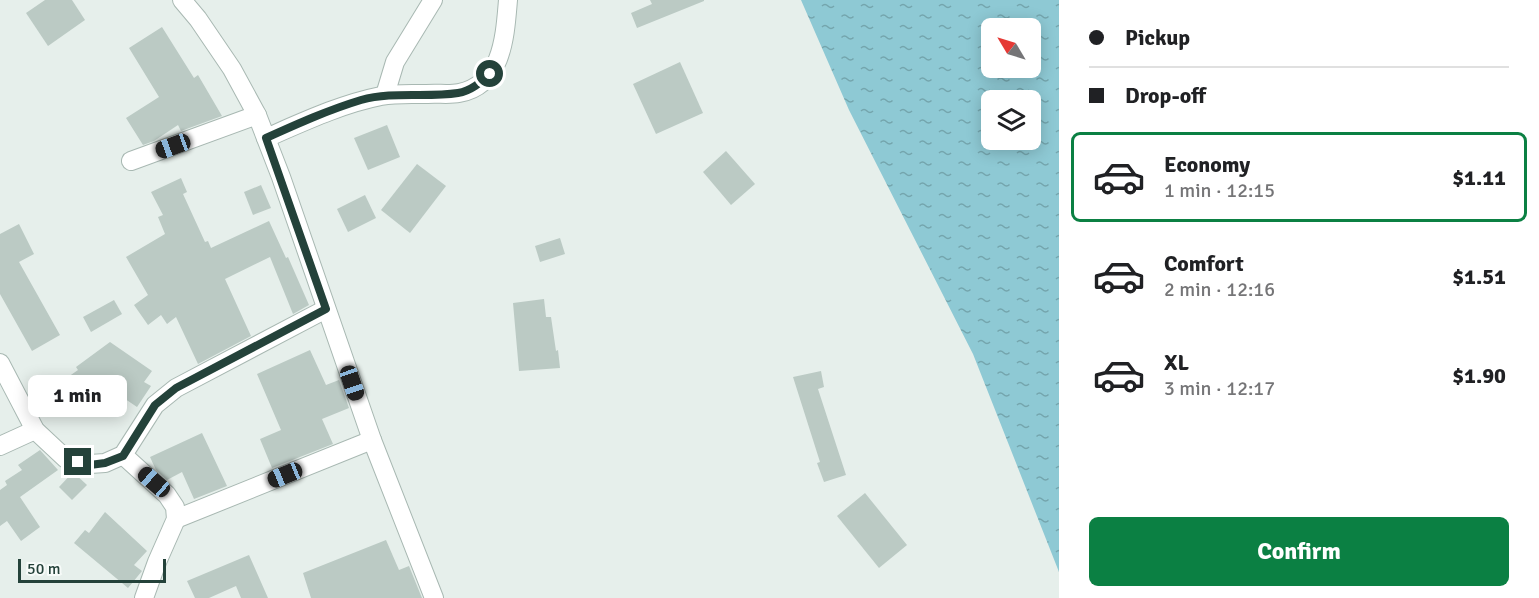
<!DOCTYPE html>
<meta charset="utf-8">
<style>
:root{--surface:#fff;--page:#f6f6f6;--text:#202124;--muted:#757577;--line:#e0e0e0;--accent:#0b8043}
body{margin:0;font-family:Signika,sans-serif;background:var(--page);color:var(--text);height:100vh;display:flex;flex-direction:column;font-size:22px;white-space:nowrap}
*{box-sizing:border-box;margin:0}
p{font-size:20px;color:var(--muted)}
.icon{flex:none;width:33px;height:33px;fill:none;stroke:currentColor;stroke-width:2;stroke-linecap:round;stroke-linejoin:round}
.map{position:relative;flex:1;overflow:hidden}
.drawer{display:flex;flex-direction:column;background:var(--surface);width:480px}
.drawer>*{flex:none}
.banner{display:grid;align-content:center;height:132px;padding:0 30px;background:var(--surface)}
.needle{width:39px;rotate:308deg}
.fabs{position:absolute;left:981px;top:18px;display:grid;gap:12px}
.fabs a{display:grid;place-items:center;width:60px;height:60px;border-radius:9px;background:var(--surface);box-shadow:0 3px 15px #0003;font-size:30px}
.scale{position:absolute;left:18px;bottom:15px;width:148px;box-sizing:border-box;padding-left:6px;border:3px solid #24423a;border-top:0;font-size:16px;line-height:21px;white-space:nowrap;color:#24423a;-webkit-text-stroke:4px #f7fbf9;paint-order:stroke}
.end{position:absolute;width:27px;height:27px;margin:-14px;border:8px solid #24423a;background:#fff;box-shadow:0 0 0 3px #fff}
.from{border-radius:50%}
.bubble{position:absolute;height:42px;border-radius:9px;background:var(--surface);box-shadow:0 3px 15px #0003;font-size:20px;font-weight:700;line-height:42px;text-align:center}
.car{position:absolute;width:18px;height:36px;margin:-18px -9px;border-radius:8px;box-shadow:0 0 4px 2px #0007;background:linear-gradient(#222 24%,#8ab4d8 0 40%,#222 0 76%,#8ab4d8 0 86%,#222 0)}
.banner b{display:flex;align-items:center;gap:21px;height:57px;font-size:22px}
.banner b+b{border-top:2px solid var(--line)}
.banner i{width:15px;height:15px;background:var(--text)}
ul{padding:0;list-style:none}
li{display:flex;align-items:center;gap:18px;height:90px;margin:0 12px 9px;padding:0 18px;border:3px solid transparent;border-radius:9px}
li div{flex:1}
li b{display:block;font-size:22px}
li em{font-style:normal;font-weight:700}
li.current{border-color:var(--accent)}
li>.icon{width:54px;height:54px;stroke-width:1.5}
.cta{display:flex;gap:12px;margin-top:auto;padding:12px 30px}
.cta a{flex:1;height:69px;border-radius:9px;background:var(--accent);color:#fff;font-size:24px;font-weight:700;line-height:69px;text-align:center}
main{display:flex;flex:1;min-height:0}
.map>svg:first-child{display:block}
.water{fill:url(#water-ripples);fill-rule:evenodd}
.building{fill:#bbcac4}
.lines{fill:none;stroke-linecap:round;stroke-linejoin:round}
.minor-casing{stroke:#a8b8b2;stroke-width:20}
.minor{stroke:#fff;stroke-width:18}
.route{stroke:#24423a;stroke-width:8}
</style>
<main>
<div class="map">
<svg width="1059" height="598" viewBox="0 0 1059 598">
<defs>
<pattern id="water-ripples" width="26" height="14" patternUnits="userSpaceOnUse" patternTransform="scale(1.5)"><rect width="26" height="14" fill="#8ec9d4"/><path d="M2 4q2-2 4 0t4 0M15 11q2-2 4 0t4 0" fill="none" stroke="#74a5ad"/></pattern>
</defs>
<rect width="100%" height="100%" fill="#e6efeb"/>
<path class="water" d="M801,0h258v572l-86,-218 -124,-244zM992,28h38v40h-38zM992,100h38v40h-38z"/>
<g class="building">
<path d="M45,0h27l13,20 -37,26 -22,-33z"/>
<path d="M650,0h54v1l-67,27 -6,-15 21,-9z"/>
<path d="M162,27l32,51 4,-3 24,41 -41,15 -3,-6 -24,16 -11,4 -17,-27 33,-21 -30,-49z"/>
<path d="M680,62l23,51 -47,21 -23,-50z"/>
<path d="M387,125l13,32 -32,13 -14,-32z"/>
<path d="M726,151l29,33 -24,21 -28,-33z"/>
<path d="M417,164l29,22 -36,47 -29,-23z"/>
<path d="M181,178l6,14 -4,2 22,48 3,-1 3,7 58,-27 17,37 2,-1 21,48 -16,9 -23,-57 -45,22 26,57 -53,28 -22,-47 -9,7 -6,-9 -13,10 -14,-20 14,-10 -22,-38 39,-23 -7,-17 5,-2 -12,-23z"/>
<path d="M261,185l10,23 -18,7 -9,-23z"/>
<path d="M365,195l11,23 -28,14 -11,-23z"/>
<path d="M19,224l15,30 -15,8 41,73 -28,16 -32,-57v-60z"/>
<path d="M560,238l5,16 -25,8 -5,-16z"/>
<path d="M544,299l2,18h5l5,34 2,-1 2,18 -41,3 -6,-68z"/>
<path d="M114,300l8,14 -31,18 -8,-15z"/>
<path d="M110,342l42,29 -8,11 7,4 -14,21 -31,-21 -42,29 -16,-24 30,-21 -2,-3z"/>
<path d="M310,350l16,35 13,-5 10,28 -27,11 11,25 -61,24 -12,-29 21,-9 -24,-56z"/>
<path d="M821,371l3,16 -6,2 28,86 -22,7 -7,-19 3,-1 -27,-85z"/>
<path d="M202,433l25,53 -33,13 -12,-27 -15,8 -11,-10 -6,-13z"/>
<path d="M40,450l18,20 -38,27 20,30 -19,14 -14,-20 -7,5v-36l7,-5 -2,-4 17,-11 -4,-5z"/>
<path d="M73,472l14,13 -15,15 -13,-13z"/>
<path d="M865,493l42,52 -28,23 -42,-52z"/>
<path d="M105,512l42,39 -13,14 8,6 -14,17 -54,-45 11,-13 4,3z"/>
<path d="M386,540l13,30 10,-4 13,32h-111l-8,-25z"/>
<path d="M249,555l19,43h-27l-5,-12 -27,12h-14l-8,-17z"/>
</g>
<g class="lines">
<g class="minor-casing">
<g id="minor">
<path d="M182,0l16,19 34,50 25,46 24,62 91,263 62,158"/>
<path d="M385,95l10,-33 38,-62"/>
<path d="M266,138c37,-16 75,-34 115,-42 15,-3 31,-2 46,-2 10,-1 22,1 32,-1 44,-8 46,-58 49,-93"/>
<path d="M131,161l126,-46"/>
<path d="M0,363l35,67 31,29 24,5 15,-1 18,-8 32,-50 21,-17 150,-79"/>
<path d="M0,446l35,-16"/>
<path d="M123,455l44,40 8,12 1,12 -19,43 -13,36"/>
<path d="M176,519l196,-79"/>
</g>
</g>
<use href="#minor" class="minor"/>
</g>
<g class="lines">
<path class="route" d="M78,462l12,3 15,-2 18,-7 32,-51 21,-17 150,-79 -60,-171c31,-14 62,-28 95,-38 32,-9 65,-2 97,-7 13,-2 23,-11 32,-19"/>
</g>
</svg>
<div class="fabs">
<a><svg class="needle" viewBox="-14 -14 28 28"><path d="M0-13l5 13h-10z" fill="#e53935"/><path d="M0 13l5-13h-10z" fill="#757577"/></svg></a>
<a><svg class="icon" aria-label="layers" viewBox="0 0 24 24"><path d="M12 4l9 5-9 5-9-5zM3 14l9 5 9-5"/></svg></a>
</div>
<div class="scale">50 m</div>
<i class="end from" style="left:490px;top:74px"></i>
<i class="end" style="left:78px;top:462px"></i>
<div class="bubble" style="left:28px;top:375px;width:99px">1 min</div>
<i class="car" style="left:173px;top:146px;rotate:250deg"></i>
<i class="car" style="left:352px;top:383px;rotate:161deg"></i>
<i class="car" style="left:285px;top:475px;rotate:248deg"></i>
<i class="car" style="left:154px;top:482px;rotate:311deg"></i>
</div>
<section class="drawer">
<div class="banner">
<b><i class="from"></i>Pickup</b>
<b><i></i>Drop-off</b>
</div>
<ul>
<li class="current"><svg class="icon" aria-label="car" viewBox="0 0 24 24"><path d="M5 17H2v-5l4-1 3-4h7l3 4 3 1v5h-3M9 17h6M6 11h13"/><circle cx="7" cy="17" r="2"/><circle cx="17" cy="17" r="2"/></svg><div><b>Economy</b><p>1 min · 12:15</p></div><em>$1.11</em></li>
<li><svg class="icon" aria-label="car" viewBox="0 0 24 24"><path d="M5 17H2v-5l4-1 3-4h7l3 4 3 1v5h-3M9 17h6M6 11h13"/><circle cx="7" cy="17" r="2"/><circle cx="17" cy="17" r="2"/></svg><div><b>Comfort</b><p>2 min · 12:16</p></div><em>$1.51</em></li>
<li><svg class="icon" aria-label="car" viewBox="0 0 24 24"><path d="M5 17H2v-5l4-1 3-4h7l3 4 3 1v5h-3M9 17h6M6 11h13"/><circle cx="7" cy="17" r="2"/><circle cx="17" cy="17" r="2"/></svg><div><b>XL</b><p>3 min · 12:17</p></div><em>$1.90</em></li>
</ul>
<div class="cta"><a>Confirm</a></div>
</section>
</main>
